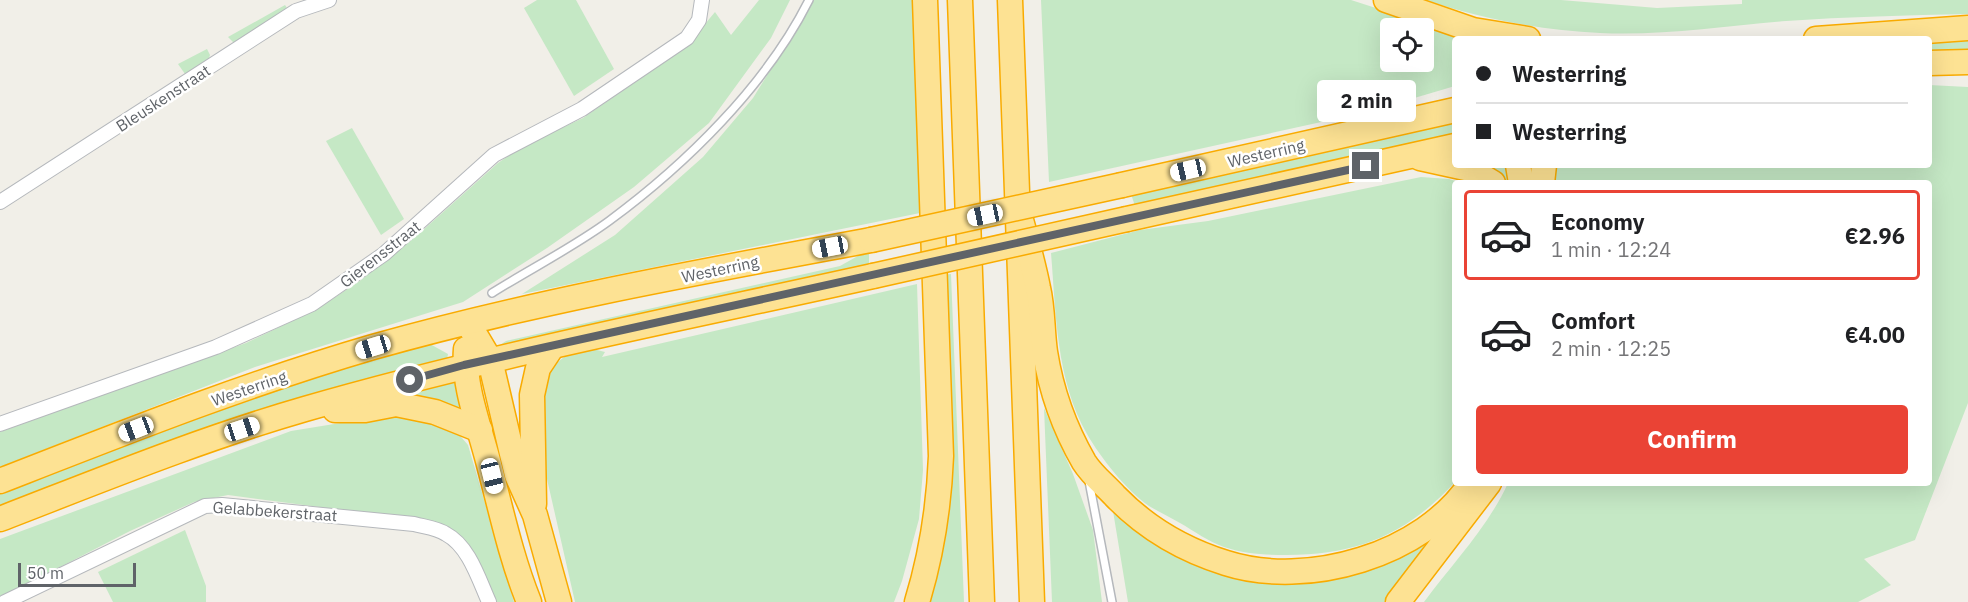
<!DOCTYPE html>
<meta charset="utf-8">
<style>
:root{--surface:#fff;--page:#f2f2f2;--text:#202124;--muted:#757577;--line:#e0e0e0;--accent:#ea4335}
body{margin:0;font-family:"IBM Plex Sans",sans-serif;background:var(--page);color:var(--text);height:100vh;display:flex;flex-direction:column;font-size:22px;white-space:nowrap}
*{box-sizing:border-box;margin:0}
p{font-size:20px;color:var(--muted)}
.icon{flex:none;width:33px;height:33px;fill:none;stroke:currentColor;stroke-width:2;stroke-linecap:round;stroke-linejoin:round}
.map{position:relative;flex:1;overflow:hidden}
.details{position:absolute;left:1452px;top:180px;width:480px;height:306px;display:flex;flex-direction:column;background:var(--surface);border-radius:6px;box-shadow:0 6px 24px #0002}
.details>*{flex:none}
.guide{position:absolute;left:1452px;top:36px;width:480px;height:132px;border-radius:6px;box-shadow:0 6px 24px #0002;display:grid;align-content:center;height:132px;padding:0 24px;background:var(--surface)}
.controls{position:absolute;left:1380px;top:18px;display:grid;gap:12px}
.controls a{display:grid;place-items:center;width:54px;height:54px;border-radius:6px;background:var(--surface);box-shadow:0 6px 24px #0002;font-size:30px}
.scale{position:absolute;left:18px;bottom:15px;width:118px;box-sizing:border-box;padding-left:6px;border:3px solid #5f6368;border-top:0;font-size:16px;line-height:21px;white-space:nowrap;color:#5f6368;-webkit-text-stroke:4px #fff;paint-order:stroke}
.end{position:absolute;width:27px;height:27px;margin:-14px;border:8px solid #5f6368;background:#fff;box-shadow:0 0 0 3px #fff}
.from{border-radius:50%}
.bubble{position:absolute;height:42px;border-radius:6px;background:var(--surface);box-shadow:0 6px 24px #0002;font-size:20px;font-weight:800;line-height:42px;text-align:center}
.car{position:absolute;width:18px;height:36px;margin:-18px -9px;border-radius:8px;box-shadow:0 0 4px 2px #0007;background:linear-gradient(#fff 24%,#345 0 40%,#fff 0 76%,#345 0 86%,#fff 0)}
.guide b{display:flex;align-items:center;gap:21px;height:57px;font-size:22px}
.guide b+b{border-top:2px solid var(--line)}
.guide i{width:15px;height:15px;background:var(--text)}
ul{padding:10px 0 0;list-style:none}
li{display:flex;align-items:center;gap:18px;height:90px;margin:0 12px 9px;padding:0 12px;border:3px solid transparent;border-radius:6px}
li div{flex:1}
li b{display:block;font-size:22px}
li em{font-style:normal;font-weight:800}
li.active{border-color:var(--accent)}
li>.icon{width:54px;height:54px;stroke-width:1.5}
.cta{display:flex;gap:12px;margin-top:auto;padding:12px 24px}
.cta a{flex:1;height:69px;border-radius:6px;background:var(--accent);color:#fff;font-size:24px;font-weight:800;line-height:69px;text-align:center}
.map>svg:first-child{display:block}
.green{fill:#c5e8c5;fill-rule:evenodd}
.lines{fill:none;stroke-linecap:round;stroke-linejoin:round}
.lane-casing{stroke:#b5b8bc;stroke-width:10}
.street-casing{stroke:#b5b8bc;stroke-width:16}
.highway-casing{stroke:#f9ab00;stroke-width:27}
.lane{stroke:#fff;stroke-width:7}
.street{stroke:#fff;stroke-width:14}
.highway{stroke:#fde293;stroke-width:24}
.highway-bridge-casing{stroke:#f9ab00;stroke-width:27;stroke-linecap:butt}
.highway-bridge{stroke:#fde293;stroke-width:24}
.route{stroke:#5f6368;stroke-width:8}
.labels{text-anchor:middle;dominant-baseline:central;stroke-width:5;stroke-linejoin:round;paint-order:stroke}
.street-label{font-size:16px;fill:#5f6368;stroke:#fff}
</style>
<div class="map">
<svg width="1968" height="602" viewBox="0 0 1968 602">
<rect width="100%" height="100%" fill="#f1efe8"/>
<g class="green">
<path d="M537,0h39l38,69 -40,27 -50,-88z"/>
<path d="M759,0h31l-19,38 -62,85 -75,64 -87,61 -84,54 -208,65 -255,100v-35l246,-89 73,-35 42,-28 61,-49 76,-68 25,-17 60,-28 102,-70 30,-36 16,23z"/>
<path d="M814,0h98l8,213 -398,81 93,-59 88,-78 50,-59z"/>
<path d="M1041,0h310l121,39h-17v47l-88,26 -318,70zM1390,28h34v34h-34z"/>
<path d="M1426,0h135l96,8 85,-4v-4h226v14c-60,1 -122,3 -182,7 -61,5 -125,15 -186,12 -59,-3 -119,-14 -174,-33z"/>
<path d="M285,5l2,3 -53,35 -6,-6z"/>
<path d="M1968,39v13l-39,3v-15z"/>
<path d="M207,49l3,6 -1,3 -24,16 -7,-10z"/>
<path d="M1929,85l39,2v316l-53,137 -51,19 27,26 -33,17h-434c28,-38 64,-75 84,-119h421v-300h-378l-1,-11 7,-7h372z"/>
<path d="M1455,121v14l-320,71 -4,-12z"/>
<path d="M352,128l52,91 -23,16 -55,-94z"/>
<path d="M1469,165h42l4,18h-13z"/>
<path d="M1421,177l28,2 13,4h-7v299c-48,52 -97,73 -168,73 -21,0 -42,-1 -63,-8 -15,-5 -30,-16 -44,-24 -10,-6 -21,-11 -31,-17 -22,-15 -49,-49 -62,-72 -31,-54 -31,-121 -36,-181l89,-23 68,-9z"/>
<path d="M865,252h4v14l-375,83 12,-8 334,-75z"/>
<path d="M951,274l13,328h-38l16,-327z"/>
<path d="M917,284l6,186 -4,49 -17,62 -8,21h-319l-33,-145 2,-74 6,-15 18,-14 21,-6 16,4 -3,5z"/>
<path d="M430,344l18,10 -1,6 -447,149v-16l309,-117z"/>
<path d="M454,380l3,2 6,32 -64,-21z"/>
<path d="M1044,408l29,66 20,56 9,72h-50z"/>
<path d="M402,413l54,18 12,14 46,157h-18c-18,-41 -18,-60 -62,-80l-206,-27 -34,7 -64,29 -130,67v-59l291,-108z"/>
<path d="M1112,505l140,72 193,-50 -59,75h-258z"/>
<path d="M185,530l21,56v16h-93l-15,-30z"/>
</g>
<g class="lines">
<g class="lane-casing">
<g id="lane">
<path d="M492,293c38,-24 80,-45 117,-72 76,-56 157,-135 200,-221"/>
<path d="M1089,481l23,121"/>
</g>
</g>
<g class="street-casing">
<g id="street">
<path d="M0,202l296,-191 33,-11"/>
<path d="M0,424l216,-77 96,-43 72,-50 110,-99 88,-46 105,-71 12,-18 3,-20"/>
<path d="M5,602l200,-96 17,-1 192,19c11,3 23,4 32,10 23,12 33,46 43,68"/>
</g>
</g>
<g class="highway-casing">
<g id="highway">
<path d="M960,0l22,602"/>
<path d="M1010,0l22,602"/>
<path d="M1386,0l87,30 55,9"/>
<path d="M1816,39l152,-11"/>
<path d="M1929,63l39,-1"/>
<path d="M1420,158l50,11 23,14"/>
<path d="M1518,165l3,18"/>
<path d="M1542,183l2,-18"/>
<path d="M1122,185l333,-75"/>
<path d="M1018,209c7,26 15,53 20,79 5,21 4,43 7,64 6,38 20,77 39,110 8,13 21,23 31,34 31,32 69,54 111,67 81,26 198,-8 245,-80"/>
<path d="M1127,219l328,-73"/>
<path d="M468,323l22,37 27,115 18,40 24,87"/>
<path d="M466,349c-3,35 12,74 21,108 13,48 23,98 42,145"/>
<path d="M335,410h30l31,-6 39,8 45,18"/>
<path d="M0,481c123,-48 246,-97 373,-134 163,-46 332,-76 498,-107"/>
<path d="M534,504l-2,-109 6,-27 14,-21"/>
<path d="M0,519c101,-39 201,-80 305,-110 187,-54 378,-91 568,-133"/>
<path d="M917,602c15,-49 22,-95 24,-146l-16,-456"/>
<path d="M1398,602l91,-119"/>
</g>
</g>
<use href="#lane" class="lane"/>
<use href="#street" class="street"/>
<use href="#highway" class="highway"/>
<g class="highway-bridge-casing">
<g id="highway-bridge">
<path d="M871,240l251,-55"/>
<path d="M873,276l254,-57"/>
</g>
</g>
<use href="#highway-bridge" class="highway-bridge"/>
</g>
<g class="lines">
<path class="route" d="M410,380l54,-15 902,-199"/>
</g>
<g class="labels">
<g class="street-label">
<text transform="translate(163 98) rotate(-33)">Bleuskenstraat</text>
<text transform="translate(1266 153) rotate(-13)">Westerring</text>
<text transform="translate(380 254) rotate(-38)">Gierensstraat</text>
<text transform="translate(720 269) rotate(-12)">Westerring</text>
<text transform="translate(249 388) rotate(-19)">Westerring</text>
<text transform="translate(275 511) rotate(4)">Gelabbekerstraat</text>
</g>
</g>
</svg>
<div class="controls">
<a><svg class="icon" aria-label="locate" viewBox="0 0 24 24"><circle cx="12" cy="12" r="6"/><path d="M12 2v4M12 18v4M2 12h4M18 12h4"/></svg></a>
</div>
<div class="scale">50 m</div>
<i class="end from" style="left:410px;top:380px"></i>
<i class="end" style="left:1366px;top:166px"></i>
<div class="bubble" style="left:1317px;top:80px;width:99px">2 min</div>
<i class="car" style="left:1188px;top:170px;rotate:257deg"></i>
<i class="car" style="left:985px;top:215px;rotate:258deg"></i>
<i class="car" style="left:830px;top:247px;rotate:259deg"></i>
<i class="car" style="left:373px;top:347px;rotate:253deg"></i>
<i class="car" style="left:136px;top:429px;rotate:249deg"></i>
<i class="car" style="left:242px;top:429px;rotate:72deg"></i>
<i class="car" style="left:492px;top:476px;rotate:166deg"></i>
<div class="guide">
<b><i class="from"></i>Westerring</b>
<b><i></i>Westerring</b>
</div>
<section class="details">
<ul>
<li class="active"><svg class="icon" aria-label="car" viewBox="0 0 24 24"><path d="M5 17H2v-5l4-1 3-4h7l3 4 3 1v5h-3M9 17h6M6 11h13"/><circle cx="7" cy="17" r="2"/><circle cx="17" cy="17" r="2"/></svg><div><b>Economy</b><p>1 min · 12:24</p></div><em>€2.96</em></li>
<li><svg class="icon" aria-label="car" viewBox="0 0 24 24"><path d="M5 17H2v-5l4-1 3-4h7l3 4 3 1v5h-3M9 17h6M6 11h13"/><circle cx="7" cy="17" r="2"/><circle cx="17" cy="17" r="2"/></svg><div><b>Comfort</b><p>2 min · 12:25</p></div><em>€4.00</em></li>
</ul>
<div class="cta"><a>Confirm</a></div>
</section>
</div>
